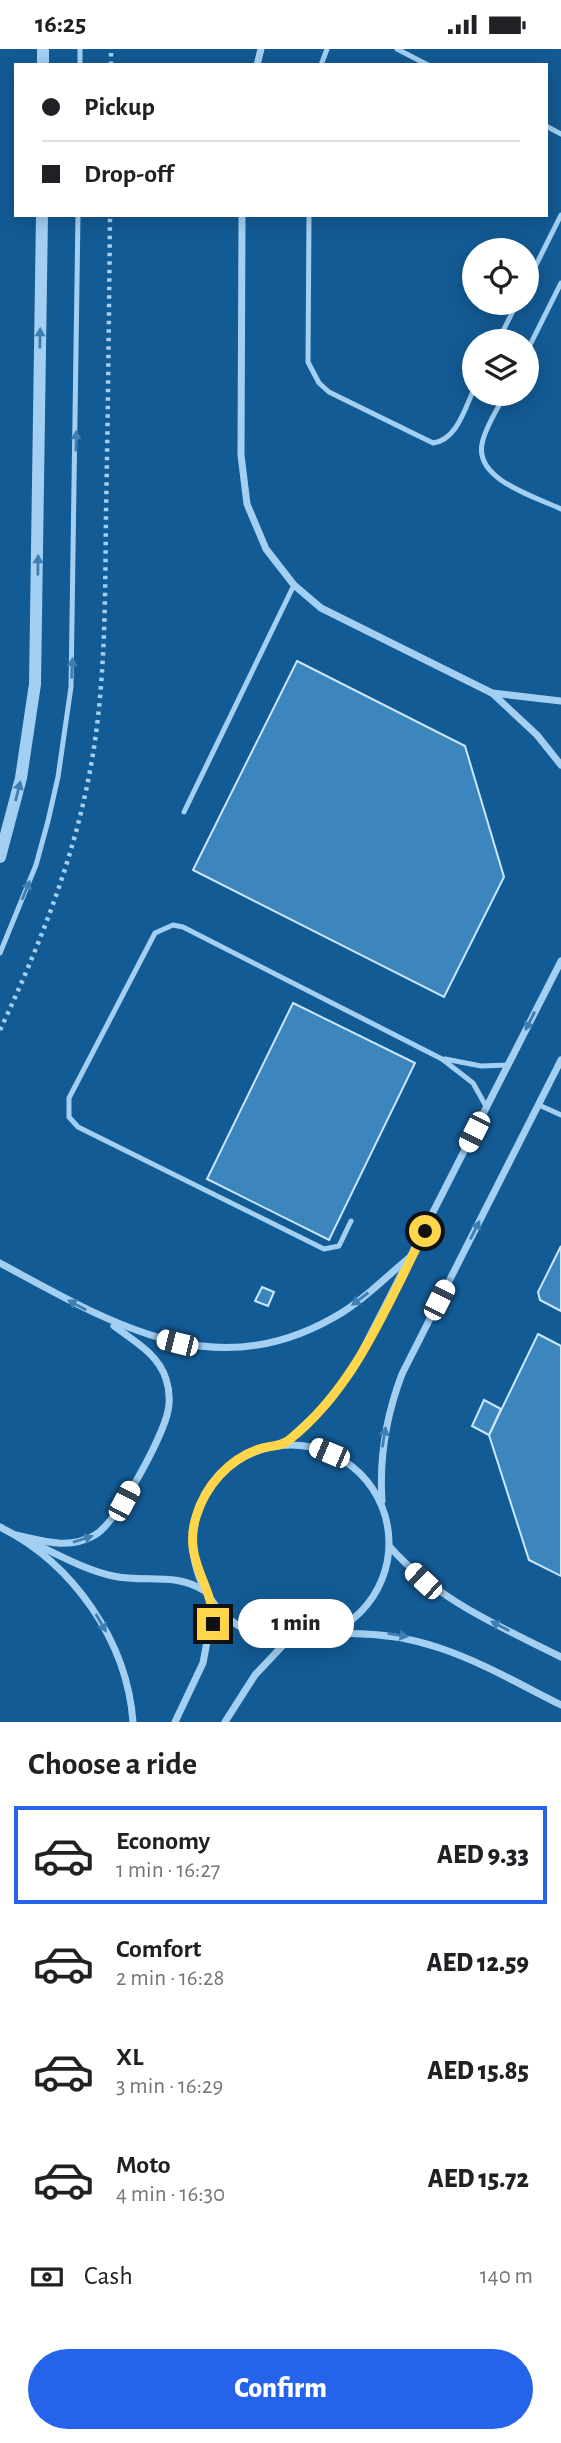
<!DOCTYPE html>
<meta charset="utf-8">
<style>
:root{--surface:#fff;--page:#f2f2f2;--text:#202124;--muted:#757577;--line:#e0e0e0;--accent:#2563eb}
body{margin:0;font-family:"Alegreya Sans",sans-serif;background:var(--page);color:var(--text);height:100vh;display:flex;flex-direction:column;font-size:26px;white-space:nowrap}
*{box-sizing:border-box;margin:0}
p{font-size:23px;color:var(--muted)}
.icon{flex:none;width:38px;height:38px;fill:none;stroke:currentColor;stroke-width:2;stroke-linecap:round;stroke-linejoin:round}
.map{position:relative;height:1673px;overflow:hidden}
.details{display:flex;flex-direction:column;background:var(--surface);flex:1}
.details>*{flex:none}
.top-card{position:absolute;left:14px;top:14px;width:534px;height:154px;border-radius:0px;box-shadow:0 4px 18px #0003;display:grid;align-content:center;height:154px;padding:0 28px;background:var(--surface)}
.controls{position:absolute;left:462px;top:189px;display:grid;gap:14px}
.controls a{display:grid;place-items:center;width:77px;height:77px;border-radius:50%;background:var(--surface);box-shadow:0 4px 18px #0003;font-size:35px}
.end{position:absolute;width:32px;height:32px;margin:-16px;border:9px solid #ffd54a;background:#111;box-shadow:0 0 0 4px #111}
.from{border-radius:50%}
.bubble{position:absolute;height:49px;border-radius:24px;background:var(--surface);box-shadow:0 4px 18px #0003;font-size:23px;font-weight:800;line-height:49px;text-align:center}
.car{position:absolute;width:21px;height:42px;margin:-21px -10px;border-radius:9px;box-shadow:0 0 5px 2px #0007;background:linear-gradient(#fff 24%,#345 0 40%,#fff 0 76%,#345 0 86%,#fff 0)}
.top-card b{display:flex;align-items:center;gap:24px;height:66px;font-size:26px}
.top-card b+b{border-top:2px solid var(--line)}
.top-card i{width:18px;height:18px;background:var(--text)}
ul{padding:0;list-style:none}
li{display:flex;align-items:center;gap:21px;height:98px;margin:0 14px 10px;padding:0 14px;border:4px solid transparent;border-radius:0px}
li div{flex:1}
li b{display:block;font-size:26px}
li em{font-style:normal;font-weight:800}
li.on{border-color:var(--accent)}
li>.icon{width:63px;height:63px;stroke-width:1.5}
h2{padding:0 28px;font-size:32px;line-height:84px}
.pay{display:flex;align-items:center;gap:18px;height:77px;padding:0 28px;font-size:26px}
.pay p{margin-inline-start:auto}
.cta{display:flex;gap:14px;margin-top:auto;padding:14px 28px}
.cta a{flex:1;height:80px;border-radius:42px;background:var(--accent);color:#fff;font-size:28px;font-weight:800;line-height:80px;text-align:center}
.status{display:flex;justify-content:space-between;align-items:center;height:49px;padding:0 35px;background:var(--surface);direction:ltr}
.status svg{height:19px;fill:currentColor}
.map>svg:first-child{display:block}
.building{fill:#3c85bd;stroke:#cae7fd;stroke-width:2}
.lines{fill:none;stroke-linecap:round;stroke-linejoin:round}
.path{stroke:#a3d0f2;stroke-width:4.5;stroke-dasharray:3.5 5;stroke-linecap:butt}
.service{stroke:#a3d0f2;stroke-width:5}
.minor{stroke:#a3d0f2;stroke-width:7}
.tertiary{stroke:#a3d0f2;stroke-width:12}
.oneway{fill:#3e7eb1}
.route{stroke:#ffd54a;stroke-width:9}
</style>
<div class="status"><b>16:25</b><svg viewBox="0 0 49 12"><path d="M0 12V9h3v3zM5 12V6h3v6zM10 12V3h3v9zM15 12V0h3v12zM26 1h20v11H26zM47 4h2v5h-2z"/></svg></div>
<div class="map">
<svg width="561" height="1673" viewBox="0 0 561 1673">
<rect width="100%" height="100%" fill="#135b95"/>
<g class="building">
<path d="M297,612l168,85 39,131 -60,120 -251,-127z"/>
<path d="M293,954l122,60 -86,177 -122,-61z"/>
<path d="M561,1197v65l-21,-11 -2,-8z"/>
<path d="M262,1238l12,5 -6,14 -13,-5z"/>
<path d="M538,1285l23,12v230l-32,-16 -40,-125z"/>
<path d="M484,1351l17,9 -12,26 -17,-9z"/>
</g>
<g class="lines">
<g class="path">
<path d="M111,16v-16"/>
<path d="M0,981c37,-79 69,-158 87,-244 19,-89 18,-183 19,-274 2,-99 3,-198 4,-297"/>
</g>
<g class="service">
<path d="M397,0l31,16"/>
<path d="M80,16v-16"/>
<path d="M321,16l6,-16"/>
<path d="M546,77l15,8"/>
<path d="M309,166l-1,147 11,21 10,9 104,51c24,-3 32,-35 41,-54"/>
<path d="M527,234l34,-68"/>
<path d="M498,292l19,-38"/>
<path d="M527,302l34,-68"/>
<path d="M505,345c-7,15 -20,33 -23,50 -7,36 54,53 79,65"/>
<path d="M184,763l110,-227"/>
<path d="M0,904l36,-88 12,-44 10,-44 13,-90 7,-472"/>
<path d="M445,1010l36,7 27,-1"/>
<path d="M539,1056l22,10"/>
<path d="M351,1172l-12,25 -15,3 -246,-122 -9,-10v-19l86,-165 18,-8 10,2 259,132 31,24 14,25"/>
</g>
<g class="minor">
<path d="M257,16l4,-16"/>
<path d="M242,166l-1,240 6,49 19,45 28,36 27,23 171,85 45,42 24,30"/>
<path d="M492,644l69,8"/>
<path d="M0,1214c113,61 217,127 343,49 24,-15 44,-36 66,-54"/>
<path d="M284,1395l44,-41 24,-32 209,-410"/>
<circle cx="291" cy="1494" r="98"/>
<path d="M382,1452c-3,-45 4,-85 20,-127l159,-314"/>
<path d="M0,1478c73,36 127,114 133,195"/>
<path d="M16,1486c27,6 53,15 79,0 22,-13 68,-98 73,-124 2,-10 1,-23 -2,-32 -8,-25 -32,-38 -52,-53"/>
<path d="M33,1494c26,12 52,27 80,33 32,7 61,-4 90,14"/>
<path d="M390,1498c47,53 109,79 171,110"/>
<path d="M334,1585c93,-5 148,31 227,71"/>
<path d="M175,1673l28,-59 11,-59"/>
<path d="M225,1673l30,-47 31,-33"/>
</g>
<g class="tertiary">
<path d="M43,16v-16"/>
<path d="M0,808l21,-79 14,-94 7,-469"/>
</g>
</g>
<defs><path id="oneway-solid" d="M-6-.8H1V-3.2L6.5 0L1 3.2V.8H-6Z" transform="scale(1.75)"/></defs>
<g class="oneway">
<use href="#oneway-solid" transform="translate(40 289) rotate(-89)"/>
<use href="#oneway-solid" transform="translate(76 392) rotate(-89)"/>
<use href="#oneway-solid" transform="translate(38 516) rotate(-89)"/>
<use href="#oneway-solid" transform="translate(72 619) rotate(-87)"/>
<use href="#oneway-solid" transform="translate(18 742) rotate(-76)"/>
<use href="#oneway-solid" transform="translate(26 841) rotate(-68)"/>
<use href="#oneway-solid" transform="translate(530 972) rotate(117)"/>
<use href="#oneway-solid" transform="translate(475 1181) rotate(-63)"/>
<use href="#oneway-solid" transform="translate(360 1250) rotate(143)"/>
<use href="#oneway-solid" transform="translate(77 1256) rotate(-152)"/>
<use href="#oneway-solid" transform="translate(384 1388) rotate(-81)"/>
<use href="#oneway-solid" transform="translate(83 1490) rotate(-18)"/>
<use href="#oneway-solid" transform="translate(101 1574) rotate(60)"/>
<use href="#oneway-solid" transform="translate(500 1577) rotate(-153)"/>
<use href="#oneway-solid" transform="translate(398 1586) rotate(9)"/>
</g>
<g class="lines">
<path class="route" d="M213,1575c2,-38 -31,-62 -17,-107 9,-31 33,-58 63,-68 11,-4 22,-2 30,-9 67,-53 98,-136 136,-209"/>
</g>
</svg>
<div class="controls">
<a><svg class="icon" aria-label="locate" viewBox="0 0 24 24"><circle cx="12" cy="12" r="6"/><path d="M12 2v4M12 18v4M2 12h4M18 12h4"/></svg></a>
<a><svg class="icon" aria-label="layers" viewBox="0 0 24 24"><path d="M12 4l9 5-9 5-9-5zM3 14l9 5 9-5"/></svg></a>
</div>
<i class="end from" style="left:425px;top:1182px"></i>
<i class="end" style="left:213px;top:1575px"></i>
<div class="bubble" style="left:238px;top:1550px;width:116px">1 min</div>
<i class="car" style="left:474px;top:1083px;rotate:207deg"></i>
<i class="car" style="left:439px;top:1251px;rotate:27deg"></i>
<i class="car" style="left:177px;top:1294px;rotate:284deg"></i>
<i class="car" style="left:329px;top:1404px;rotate:293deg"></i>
<i class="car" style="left:124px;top:1452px;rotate:28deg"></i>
<i class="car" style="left:423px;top:1532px;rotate:313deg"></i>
<div class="top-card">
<b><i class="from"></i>Pickup</b>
<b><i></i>Drop-off</b>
</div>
</div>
<section class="details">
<h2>Choose a ride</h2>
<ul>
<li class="on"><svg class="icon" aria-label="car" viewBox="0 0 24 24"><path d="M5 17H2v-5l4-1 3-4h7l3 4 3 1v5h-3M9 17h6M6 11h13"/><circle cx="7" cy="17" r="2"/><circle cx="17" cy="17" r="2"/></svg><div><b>Economy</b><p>1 min · 16:27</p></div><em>AED 9.33</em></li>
<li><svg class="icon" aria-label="car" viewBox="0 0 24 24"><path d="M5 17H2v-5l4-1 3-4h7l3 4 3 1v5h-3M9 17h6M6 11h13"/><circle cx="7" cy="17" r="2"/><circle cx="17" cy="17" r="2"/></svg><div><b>Comfort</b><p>2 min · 16:28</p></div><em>AED 12.59</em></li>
<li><svg class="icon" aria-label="car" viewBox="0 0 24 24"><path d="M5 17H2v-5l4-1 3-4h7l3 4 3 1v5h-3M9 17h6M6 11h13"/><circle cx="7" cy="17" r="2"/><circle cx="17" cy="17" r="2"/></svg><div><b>XL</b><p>3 min · 16:29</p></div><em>AED 15.85</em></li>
<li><svg class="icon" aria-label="car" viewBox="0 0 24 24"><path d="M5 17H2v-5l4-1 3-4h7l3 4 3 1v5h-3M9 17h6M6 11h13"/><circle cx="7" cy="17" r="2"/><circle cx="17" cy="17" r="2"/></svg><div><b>Moto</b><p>4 min · 16:30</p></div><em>AED 15.72</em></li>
</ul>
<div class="pay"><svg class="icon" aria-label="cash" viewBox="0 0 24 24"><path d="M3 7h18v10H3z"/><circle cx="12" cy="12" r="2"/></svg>Cash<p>140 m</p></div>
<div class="cta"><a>Confirm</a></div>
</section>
